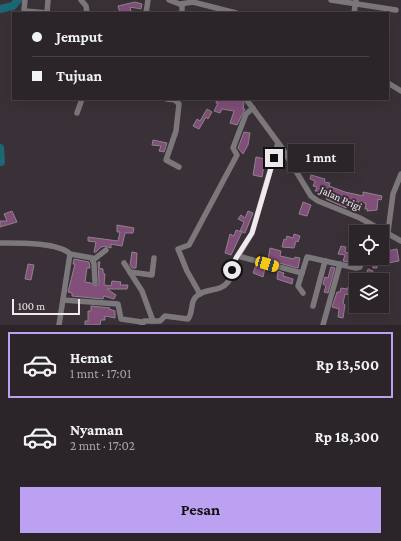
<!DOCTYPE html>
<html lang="id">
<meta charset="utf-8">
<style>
:root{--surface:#2b2529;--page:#373135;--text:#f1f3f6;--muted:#a6a5a8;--line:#474246;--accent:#bca0f2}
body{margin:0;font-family:"Crimson Pro",serif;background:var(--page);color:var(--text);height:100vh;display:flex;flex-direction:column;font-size:15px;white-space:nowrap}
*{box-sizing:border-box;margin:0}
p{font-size:13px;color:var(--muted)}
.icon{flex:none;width:22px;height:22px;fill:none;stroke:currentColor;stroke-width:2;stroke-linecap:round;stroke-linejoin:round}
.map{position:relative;height:325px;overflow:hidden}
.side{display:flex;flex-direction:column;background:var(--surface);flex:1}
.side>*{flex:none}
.guide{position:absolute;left:12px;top:12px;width:377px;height:88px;border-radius:0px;box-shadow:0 4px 16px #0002,0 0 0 1px var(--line);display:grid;align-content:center;height:88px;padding:0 20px;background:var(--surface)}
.fabs{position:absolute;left:349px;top:225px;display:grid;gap:8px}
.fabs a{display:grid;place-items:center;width:40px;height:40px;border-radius:0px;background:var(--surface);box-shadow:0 4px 16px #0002,0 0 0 1px var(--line);font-size:20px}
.scale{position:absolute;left:12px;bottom:10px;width:68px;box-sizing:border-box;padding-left:4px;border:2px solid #efeaee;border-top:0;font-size:11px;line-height:14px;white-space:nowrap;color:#efeaee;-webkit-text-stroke:3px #393137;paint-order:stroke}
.end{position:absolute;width:18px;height:18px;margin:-9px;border:5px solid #efeaee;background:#111;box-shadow:0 0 0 2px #111}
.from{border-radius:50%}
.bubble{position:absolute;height:28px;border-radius:0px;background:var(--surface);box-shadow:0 4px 16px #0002,0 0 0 1px var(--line);font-size:13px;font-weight:700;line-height:28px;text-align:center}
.car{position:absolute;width:12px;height:24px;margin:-12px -6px;border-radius:5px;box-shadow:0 0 3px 1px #0007;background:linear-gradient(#f5c518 24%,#345 0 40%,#f5c518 0 76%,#345 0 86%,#f5c518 0)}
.guide b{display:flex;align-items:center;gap:14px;height:38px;font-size:15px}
.guide b+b{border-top:1px solid var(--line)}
.guide i{width:10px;height:10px;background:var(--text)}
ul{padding:7px 0 0;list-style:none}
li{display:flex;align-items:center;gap:12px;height:66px;margin:0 8px 6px;padding:0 12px;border:2px solid transparent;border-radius:0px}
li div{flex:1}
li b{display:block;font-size:15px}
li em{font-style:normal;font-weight:700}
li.current{border-color:var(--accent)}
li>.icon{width:36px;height:36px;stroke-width:1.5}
.cta{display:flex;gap:8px;margin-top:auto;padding:8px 20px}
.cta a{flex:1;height:46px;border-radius:0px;background:var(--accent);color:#111;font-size:16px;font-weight:700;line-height:46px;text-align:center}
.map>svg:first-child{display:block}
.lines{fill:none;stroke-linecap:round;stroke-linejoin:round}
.river{stroke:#1b6773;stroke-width:8}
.building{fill:#824e7a;stroke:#8d848b}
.minor{stroke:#7b777a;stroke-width:5.5}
.route{stroke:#efeaee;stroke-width:5}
.labels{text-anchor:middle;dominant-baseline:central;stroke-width:4;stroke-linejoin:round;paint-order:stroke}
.street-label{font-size:11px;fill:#efeaee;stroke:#393137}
</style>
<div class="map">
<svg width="401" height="325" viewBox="0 0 401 325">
<rect width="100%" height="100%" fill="#393137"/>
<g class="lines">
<g class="river">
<path d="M0,9l13,-3 5,-6"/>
<path d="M0,148l1,14"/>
</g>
</g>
<g class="building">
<path d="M135,2l7,2 -1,5 -11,-2 1,4 -11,2 -2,-7z"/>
<path d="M217,99l25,1 2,3 -1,6h2l-8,16 -7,-2 4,-12 -12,-2 -2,4 -6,-2 4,-8h-2z"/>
<path d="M207,109l5,3 -4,7 -2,-2 -7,12 -6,-3 4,-7 3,2z"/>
<path d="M244,132l6,1 -2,12 -5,9 -5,-6z"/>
<path d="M153,140l14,3 -3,9 -5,-1 2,-5 -9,-1z"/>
<path d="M303,154l14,6v3l-4,5 -6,-3 -5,7 -6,-9 3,-4 1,1z"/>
<path d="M256,157l9,2 -3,18 -9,-2z"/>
<path d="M311,175l14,4 -1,3 6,1 -1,3 16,6 18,4v-4l19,4 -1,4 -3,-1 -1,11 -10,1 1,-2h-3l1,-6 -17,-2 -3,7 -20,-9 2,-5 -13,-3 2,-4 -4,-1 2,-5 -5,-2z"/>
<path d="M303,202l8,3 -4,11 -8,-2z"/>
<path d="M12,211l5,11 -17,5v-6h7l-3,-7z"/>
<path d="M248,211l5,2 -8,20 -5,-2 4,-9 -6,-3 3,-4 4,3z"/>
<path d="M117,225l17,3 -1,5h-8l-3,13 -11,-2v4l-6,-2 -4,1 -5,5h-2l2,-10 -8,-1v-4l30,4 2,-9h-3z"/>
<path d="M236,230l6,2 -11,23 -6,-2 5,-19 4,2z"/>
<path d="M294,234l6,2 -2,6 -2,-1 -2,7 -12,-1 2,-8 2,1 1,-4 6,2z"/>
<path d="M341,246l5,1 -1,5 11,3v9l-13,-3 2,-6 -7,-1z"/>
<path d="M270,248l11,3 -1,5 14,3 1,-2 5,1 -2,10 -30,-8z"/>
<path d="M382,249h4l1,2 10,-2 2,12 -22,4v3h-4v-8l9,1z"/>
<path d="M132,252l5,1 -1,15h-4l-2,-3z"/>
<path d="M74,259l15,3 1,6h-3l-2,14 6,1 4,3 4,-2 -1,-22h2l-1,6 4,1v4l2,1 -1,11 7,1 1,-5 9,1 -1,3h8l-1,4h-20l9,6 -2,4 -10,-3 -1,3 -31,-3v-3l-4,-1 7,-28h-2z"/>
<path d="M28,264l6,1 -3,15 -6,-1z"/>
<path d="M256,265l9,3 -2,9 -10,-4z"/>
<path d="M331,267l4,1 -7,25 -4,-1 2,-6 -3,-2 2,-7 3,1z"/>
<path d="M368,269l5,2 -2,9 -9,-2v2h-6v4l-4,-1 2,-10h13z"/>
<path d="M278,271l6,2 -1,3 10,3 -1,5 -15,-5z"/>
<path d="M348,287l4,1 -2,7 -5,-1 -2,9 2,2 -2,13 -5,-1 1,-8 -7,-2 5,-15h3l1,-4 6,1z"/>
<path d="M91,306l19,2 -1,1 6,2v7l-10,-2v4h-4l-1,5h-15v-4h3v-10h3z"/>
</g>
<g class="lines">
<g class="minor">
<path d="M25,0l-1,10 2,1 21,2"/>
<path d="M81,0l5,6 1,7"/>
<path d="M169,0l13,5v8"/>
<path d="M331,0l65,10"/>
<path d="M180,4l13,-2 43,11"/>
<path d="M47,13l1,-13"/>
<path d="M146,13l2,-13"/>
<path d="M354,13l2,-13"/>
<path d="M388,83l13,8"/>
<path d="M167,99l8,1 4,4 -3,27 -10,29 13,7"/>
<path d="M246,99l36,49 29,48 7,5 42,17 41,23"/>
<path d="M77,113l5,-14"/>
<path d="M382,242l6,-10 5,-38 8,-20"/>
<path d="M0,243c17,0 58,-1 70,11l-11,71"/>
<path d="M70,254l22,4 2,6 1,18"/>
<path d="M238,256l14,-23 26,-90"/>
<path d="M93,260l13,-10"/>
<path d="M124,263l18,28 11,30"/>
<path d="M130,272l22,3 2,-17"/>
<path d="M302,273l-4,13 5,7"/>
<path d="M200,294l-13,-23 -9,-22 11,-4 48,-90 -4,-7 13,-34 7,-6"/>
<path d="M63,300l55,4 3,15 21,3"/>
<path d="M313,306l12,-45"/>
<path d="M142,325l2,-4h16l5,-5 23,3c6,-7 1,-18 10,-24 10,-7 22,-3 30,-13 6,-8 3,-20 10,-26l64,17 5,-16 49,11 4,-1 1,-9"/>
<path d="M323,325l17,-61"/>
</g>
</g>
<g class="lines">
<path class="route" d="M232,270l4,-12 16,-25 22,-75"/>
</g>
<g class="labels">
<g class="street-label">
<text transform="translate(341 198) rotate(24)">Jalan Prigi</text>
</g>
</g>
</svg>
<div class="fabs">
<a><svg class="icon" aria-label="locate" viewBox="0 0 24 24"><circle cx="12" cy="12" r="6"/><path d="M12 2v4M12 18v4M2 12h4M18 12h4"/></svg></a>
<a><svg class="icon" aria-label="layers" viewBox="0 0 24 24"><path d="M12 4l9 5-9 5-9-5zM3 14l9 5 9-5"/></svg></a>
</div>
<div class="scale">100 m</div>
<i class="end from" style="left:232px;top:270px"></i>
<i class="end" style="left:274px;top:158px"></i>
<div class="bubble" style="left:288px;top:144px;width:66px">1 mnt</div>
<i class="car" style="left:267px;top:264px;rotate:106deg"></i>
<div class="guide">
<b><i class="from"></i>Jemput</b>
<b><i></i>Tujuan</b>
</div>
</div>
<section class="side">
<ul>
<li class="current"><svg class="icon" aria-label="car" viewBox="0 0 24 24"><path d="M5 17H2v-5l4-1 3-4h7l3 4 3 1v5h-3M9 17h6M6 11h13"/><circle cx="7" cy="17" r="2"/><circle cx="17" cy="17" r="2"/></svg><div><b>Hemat</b><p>1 mnt · 17:01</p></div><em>Rp 13,500</em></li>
<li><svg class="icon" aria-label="car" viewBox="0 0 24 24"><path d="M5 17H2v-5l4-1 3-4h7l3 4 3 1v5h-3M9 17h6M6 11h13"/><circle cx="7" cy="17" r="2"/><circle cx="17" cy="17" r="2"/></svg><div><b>Nyaman</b><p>2 mnt · 17:02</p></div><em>Rp 18,300</em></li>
</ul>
<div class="cta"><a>Pesan</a></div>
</section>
